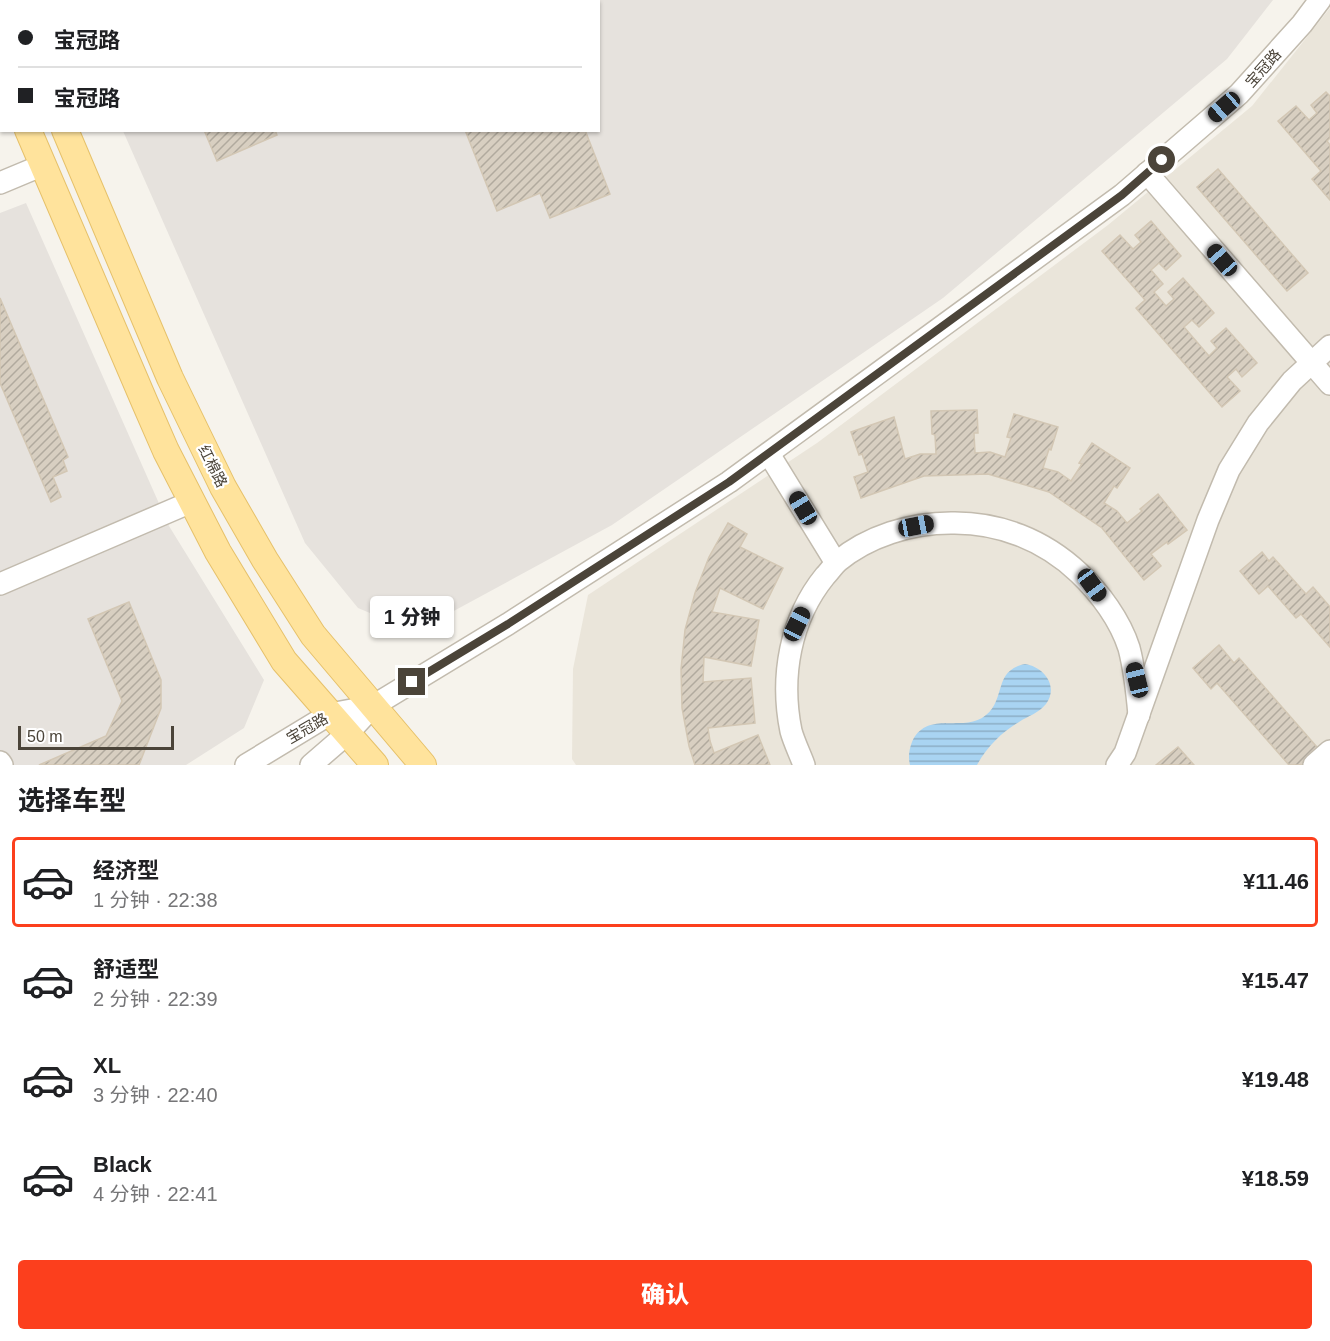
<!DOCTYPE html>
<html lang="zh">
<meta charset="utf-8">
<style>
:root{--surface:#fff;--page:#f6f6f6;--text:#202124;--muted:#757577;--line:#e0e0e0;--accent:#fc3f1d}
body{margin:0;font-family:Helvetica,"Noto Sans SC",sans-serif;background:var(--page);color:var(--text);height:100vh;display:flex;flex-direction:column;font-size:22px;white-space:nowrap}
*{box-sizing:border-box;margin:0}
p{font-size:20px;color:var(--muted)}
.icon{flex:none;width:33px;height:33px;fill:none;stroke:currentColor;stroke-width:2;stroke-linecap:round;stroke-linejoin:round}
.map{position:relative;height:765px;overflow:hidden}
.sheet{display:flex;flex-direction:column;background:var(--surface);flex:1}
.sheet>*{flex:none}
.banner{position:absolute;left:0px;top:0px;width:600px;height:132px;box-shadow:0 2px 4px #0004;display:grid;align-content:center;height:132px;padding:0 18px;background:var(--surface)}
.scale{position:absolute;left:18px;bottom:15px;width:156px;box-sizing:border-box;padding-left:6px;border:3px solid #4b4439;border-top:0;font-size:16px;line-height:21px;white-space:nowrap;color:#4b4439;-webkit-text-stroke:4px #fff;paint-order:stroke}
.end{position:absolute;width:27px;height:27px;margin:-14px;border:8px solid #4b4439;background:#fff;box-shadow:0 0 0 3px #fff}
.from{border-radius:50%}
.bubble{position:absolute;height:42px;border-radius:6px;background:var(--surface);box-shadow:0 2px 4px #0004;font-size:20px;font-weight:800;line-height:42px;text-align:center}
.car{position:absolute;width:18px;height:36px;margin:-18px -9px;border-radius:8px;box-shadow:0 0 4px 2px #0007;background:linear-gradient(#222 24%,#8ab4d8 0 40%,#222 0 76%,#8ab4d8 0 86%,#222 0)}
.banner b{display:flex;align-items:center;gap:21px;height:57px;font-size:22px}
.banner b+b{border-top:2px solid var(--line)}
.banner i{width:15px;height:15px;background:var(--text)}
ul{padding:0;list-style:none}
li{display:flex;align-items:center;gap:18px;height:90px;margin:0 12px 9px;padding:0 6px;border:3px solid transparent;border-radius:6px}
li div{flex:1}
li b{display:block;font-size:22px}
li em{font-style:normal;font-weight:800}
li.on{border-color:var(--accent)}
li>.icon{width:54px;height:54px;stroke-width:1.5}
h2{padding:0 18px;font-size:27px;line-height:72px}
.action{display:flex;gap:12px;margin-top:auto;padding:12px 18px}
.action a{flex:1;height:69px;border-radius:6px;background:var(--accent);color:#fff;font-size:24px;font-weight:800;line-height:69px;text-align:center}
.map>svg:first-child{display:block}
.residential{fill:#eae5da}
.industrial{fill:#e6e2dd}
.water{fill:url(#water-rules)}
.building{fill:url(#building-hatch);stroke:#d3c7b4;stroke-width:1.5}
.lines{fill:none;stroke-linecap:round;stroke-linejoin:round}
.minor-casing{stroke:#c2bbae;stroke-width:24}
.major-casing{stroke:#e6c16a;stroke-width:28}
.minor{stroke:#fff;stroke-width:21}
.major{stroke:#ffe39c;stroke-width:26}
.route{stroke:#4b4439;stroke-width:8}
.labels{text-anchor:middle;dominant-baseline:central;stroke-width:4.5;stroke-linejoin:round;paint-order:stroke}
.street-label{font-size:15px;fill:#4b4439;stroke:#fff}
</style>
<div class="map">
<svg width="1330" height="765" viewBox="0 0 1330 765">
<defs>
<pattern id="water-rules" width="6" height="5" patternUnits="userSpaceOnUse" patternTransform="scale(1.5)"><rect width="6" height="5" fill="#a9d4f2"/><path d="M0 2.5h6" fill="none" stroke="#8caec5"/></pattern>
<pattern id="building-hatch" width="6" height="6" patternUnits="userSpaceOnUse" patternTransform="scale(1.5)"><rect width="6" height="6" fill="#d8cfc1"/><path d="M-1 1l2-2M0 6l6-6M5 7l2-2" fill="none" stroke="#b1aa9e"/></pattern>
</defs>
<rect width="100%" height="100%" fill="#f6f3ec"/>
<path class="residential" d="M1330,8v757h-754l-4,-6 1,-90 15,-74 229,-152 291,-218 144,-119z"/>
<g class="industrial">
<path d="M65,0h1208l-46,59 -284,239 -331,227 -197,107 -57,-24 -53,-65 -182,-412 475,-1v-128z"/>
<path d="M26,203l143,323 95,154 -20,48 -58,37h-186v-552z"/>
</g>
<path class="water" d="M1025,664c19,3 34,22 21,40 -7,9 -18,12 -27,18 -17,10 -32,25 -42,43h-67c-2,-8 -1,-15 2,-23 14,-31 47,-11 70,-24 26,-16 9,-47 43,-54z"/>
<g class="building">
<path d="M148,0h71l1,2h-71z"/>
<rect x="413" y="0" width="120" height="2"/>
<path d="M1326,92l4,4v42l-3,3 3,4v55l-18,-21 9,-8 -43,-50 18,-15 13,14 8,-7 -6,-8z"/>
<path d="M204,130h71l2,5 -60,26z"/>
<path d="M465,130h120l25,64 -60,24 -10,-25 -43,18z"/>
<path d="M1218,169l90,104 -21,18 -90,-104z"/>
<path d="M1151,221l30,35 -15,14 -7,-7 -8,7 12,14 -9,8 12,14 8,-7 -6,-7 15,-14 31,35 -15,14 -7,-7 -8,7 25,29 8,-8 -6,-7 15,-13 31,35 -15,14 -6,-8 -9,8 13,14 -18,16 -86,-99 9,-8 -43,-49 18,-16 13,14 8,-7 -6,-7z"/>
<path d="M0,298l68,159 -5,3 4,11 -14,6 8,20 -10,5 -51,-119z"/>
<path d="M977,410l1,23h-4l1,20 15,-1 15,5 6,-19 -4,-1 7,-23 44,13 -7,23 -2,-1 -6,19 15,4 13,9 11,-17 -3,-1 13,-20 38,25 -13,20 -3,-2 -10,17 13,8 10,12 15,-12 -2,-2 18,-15 29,36 -19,14 -1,-2 -16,12 10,12 -17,14 -42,-52 -53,-36 -61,-18 -64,2 -63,22 -7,-21 14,-5 -6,-18 -3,1 -8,-23 43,-15 11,42 15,-5h16l-1,-19 -3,-1 -1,-23z"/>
<path d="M728,523l19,11 -7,13 43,21 -20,41 -43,-21 -8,24 47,8 -8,46 -47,-9 -1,25 48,-4 4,45 -47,5 2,13 4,12 44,-18 12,30h-75l-6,-19 -7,-38 -1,-39 4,-39 10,-37 14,-36z"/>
<path d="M1262,552l7,9 4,-4 33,37 7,-7 17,20v40l-29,-33 -5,4 -28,-32 -9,8 -19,-23z"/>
<path d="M129,602l32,78v28l-22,57h-100l67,-29 16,-35 -34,-82z"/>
<path d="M1219,645l15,18 5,-5 84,96 -13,11h-21l-72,-82 -6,6 -18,-21z"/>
<path d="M1178,747l16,18h-38z"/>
</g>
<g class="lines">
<g class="minor-casing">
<g id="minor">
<path d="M1147,173l183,211"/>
<path d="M0,183l43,-18"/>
<path d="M769,454l67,109"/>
<path d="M0,584l191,-82"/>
<path d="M0,762l2,3"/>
<path d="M246,765l84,-51 43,-8"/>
<path d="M311,765l37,-32 25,-27 135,-82 221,-142 393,-287 117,-101 63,-70 18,-24"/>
<path d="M804,765c-4,-11 -10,-23 -13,-34 -11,-54 -1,-112 34,-155 4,-4 8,-10 12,-14 31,-26 74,-39 114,-39 48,-1 93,17 128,50 21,20 41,47 50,75 6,23 8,44 10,67"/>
<path d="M1117,765l8,-12 83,-233 21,-50 29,-47 34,-42 38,-35"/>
<path d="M1314,765l16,-14"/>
</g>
</g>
<g class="major-casing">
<g id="major">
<path d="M9,0v2"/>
<path d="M0,65l2,3"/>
<path d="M28,130l117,273 21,48 52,101 66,109 91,104"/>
<path d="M65,130l105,248 53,109 42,73 48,75 110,130"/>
</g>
</g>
<use href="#minor" class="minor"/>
<use href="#major" class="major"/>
</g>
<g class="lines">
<path class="route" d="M412,682l96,-58 221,-142 393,-287 40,-35"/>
</g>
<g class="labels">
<g class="street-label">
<text transform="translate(1263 68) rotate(-48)">宝冠路</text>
<text transform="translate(213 466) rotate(63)">红棉路</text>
<text transform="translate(307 728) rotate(-30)">宝冠路</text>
</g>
</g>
</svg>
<div class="scale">50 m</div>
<i class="end from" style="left:1162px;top:160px"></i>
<i class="end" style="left:412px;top:682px"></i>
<div class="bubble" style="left:370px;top:596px;width:84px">1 分钟</div>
<i class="car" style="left:1224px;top:107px;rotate:229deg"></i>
<i class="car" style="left:1222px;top:260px;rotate:319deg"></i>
<i class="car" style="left:803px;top:508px;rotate:329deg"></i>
<i class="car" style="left:916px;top:526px;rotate:79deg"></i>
<i class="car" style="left:1092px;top:585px;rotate:144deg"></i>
<i class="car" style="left:797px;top:624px;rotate:26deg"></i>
<i class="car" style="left:1137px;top:680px;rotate:346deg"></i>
<div class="banner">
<b><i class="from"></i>宝冠路</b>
<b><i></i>宝冠路</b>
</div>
</div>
<section class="sheet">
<h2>选择车型</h2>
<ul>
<li class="on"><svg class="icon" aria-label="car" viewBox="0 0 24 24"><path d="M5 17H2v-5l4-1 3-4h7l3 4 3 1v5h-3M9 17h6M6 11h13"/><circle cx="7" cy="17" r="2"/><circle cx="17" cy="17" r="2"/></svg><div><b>经济型</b><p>1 分钟 · 22:38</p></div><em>¥11.46</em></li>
<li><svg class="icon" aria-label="car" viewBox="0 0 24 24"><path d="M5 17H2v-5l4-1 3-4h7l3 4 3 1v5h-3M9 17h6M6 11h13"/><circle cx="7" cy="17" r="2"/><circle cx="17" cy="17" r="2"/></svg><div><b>舒适型</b><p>2 分钟 · 22:39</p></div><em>¥15.47</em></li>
<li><svg class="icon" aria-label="car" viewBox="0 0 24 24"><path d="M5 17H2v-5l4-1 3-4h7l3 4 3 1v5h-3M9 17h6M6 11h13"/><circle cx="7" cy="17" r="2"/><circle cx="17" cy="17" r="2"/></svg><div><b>XL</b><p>3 分钟 · 22:40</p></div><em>¥19.48</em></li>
<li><svg class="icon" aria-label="car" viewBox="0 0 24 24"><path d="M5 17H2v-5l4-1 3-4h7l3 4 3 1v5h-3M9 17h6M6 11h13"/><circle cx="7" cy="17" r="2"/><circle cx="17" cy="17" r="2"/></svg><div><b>Black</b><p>4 分钟 · 22:41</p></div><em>¥18.59</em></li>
</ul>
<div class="action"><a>确认</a></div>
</section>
